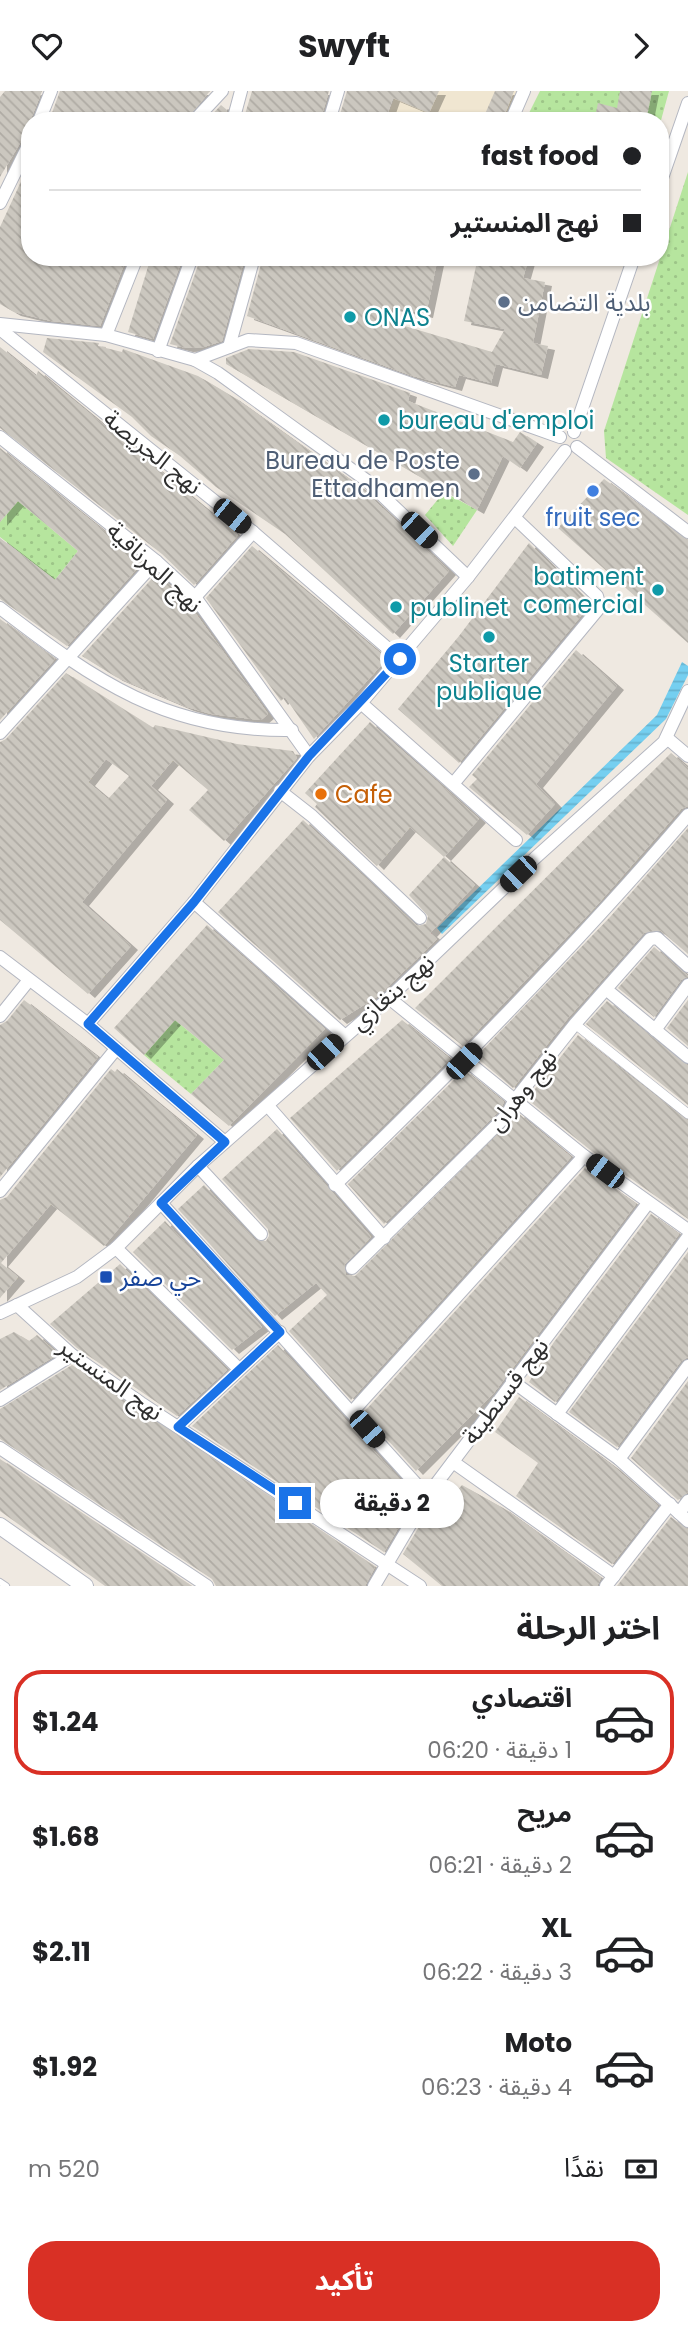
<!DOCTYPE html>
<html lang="ar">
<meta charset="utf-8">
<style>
:root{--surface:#fff;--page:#f6f6f6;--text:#202124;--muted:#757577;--line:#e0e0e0;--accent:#d93025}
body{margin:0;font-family:Poppins,"Noto Sans Arabic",sans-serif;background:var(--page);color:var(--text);direction:rtl;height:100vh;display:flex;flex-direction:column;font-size:26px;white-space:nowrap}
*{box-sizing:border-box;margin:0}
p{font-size:23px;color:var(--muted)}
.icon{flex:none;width:38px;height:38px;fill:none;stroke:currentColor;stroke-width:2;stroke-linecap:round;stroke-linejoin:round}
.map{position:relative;height:1495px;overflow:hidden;direction:ltr}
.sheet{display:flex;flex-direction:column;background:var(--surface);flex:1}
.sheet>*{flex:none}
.banner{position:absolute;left:21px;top:21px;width:648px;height:154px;border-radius:28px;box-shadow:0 2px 5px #0004;direction:rtl;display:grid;align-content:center;height:154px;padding:0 28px;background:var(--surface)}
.end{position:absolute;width:32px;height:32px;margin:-16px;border:9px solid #1a73e8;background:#fff;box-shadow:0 0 0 4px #fff}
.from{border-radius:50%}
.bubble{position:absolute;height:49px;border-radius:24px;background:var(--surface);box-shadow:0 2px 5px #0004;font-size:23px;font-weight:700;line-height:49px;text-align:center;direction:rtl}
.car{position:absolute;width:21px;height:42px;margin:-21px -10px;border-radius:9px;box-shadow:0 0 5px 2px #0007;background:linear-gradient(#222 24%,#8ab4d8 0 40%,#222 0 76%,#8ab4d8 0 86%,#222 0)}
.banner b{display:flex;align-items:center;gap:24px;height:66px;font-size:26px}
.banner b+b{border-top:2px solid var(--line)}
.banner i{width:18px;height:18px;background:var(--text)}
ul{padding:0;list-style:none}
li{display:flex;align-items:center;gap:21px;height:105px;margin:0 14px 10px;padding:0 14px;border:4px solid transparent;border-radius:28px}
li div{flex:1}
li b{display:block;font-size:26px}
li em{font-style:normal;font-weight:700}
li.selected{border-color:var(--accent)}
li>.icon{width:63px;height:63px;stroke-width:1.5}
h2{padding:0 28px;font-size:32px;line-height:84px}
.pay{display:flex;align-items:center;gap:18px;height:77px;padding:0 28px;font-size:26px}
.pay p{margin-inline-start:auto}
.action{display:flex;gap:14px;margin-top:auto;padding:14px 28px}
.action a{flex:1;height:80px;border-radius:28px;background:var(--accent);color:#fff;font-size:28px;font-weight:700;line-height:80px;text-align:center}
header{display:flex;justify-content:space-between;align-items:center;height:91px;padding:0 28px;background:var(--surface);font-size:32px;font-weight:700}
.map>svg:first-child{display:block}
.education{fill:#f0e6d1}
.park{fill:url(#park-dots)}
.water{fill:url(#water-rules)}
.building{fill:url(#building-back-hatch);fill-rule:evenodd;filter:url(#shadow)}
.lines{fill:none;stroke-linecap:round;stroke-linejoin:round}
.service-casing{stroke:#b4b7c1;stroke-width:8}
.pedestrian-casing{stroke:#b4b7c1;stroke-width:10}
.minor-casing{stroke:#b4b7c1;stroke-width:14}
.tertiary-casing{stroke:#b4b7c1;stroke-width:18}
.service{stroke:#fff;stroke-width:6}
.pedestrian{stroke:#fff;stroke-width:9}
.minor{stroke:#fff;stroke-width:12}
.tertiary{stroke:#fff;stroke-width:16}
.route{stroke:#1a73e8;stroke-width:9}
.service-dot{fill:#5c6f8a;stroke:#fff;stroke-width:2.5}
.culture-dot{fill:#0f9aa8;stroke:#fff;stroke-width:2.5}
.shop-dot{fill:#3f7fe0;stroke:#fff;stroke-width:2.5}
.food-dot{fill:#e8710a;stroke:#fff;stroke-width:2.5}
.transit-dot{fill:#1a4fb4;stroke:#fff;stroke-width:2.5}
.labels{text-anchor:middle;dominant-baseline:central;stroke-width:5;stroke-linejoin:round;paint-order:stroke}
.service-label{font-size:24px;fill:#4e5e75;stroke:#fff;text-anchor:start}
.culture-label{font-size:24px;fill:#0d838f;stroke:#fff;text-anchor:start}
.street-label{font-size:24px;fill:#2e2e2e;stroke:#fff}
.shop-label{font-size:24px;fill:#366cbe;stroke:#fff}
.food-label{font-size:24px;fill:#c56008;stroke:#fff;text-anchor:start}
.transit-label{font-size:24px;fill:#164399;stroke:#fff;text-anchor:start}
</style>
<header><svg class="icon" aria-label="forward" viewBox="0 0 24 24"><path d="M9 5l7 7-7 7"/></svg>Swyft<svg class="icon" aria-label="heart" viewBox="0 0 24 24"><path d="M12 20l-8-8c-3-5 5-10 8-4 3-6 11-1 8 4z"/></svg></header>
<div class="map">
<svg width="688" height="1495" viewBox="0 0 688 1495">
<defs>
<pattern id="park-dots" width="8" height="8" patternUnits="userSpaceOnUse" patternTransform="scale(1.75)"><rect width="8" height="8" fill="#b6e59e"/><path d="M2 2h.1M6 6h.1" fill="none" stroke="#9dc588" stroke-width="1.8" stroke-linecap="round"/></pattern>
<pattern id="water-rules" width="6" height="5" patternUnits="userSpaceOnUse" patternTransform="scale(1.75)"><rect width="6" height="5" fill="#75cff0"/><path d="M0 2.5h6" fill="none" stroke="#66b2ce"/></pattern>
<pattern id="building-back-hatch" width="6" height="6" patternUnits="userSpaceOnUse" patternTransform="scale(1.75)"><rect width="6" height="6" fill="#cbc7bf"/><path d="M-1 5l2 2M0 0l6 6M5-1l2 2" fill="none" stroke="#afaba4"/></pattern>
<filter id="shadow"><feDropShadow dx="7" dy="4" stdDeviation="0" flood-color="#0004"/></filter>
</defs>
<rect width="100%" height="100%" fill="#efe9e1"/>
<path class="education" d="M397,0h122l-13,30h-121z"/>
<g class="park">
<path d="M540,0h129l-9,33v-3h-135z"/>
<path d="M688,81v343l-82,-57 -2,-27z"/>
<path d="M444,401l33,18 -24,36 -28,-31z"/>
<path d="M18,410l60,50 -23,29 -55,-43v-15z"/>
<path d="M175,929l49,40 -33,34 -47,-39z"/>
</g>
<path class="water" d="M682,571l6,4v9l-22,44 -224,215 -5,-6 220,-213z"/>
<g class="building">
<path d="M5,0h37l-12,30v12l-7,5 -23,39v-80z"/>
<path d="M60,0h150l-25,30h-136z"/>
<path d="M252,0h77l-9,30h-77z"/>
<path d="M347,0h92l-10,22 -36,-15 -8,23h-47z"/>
<path d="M495,0h19l-12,30h-20z"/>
<path d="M620,0h32l-6,30h-52l4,-18 19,5z"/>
<path d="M221,14l6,5 -3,11h-18z"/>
<path d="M30,71v95h97l-27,69 -49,-5 -37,-9 -14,-8v-77z"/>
<path d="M151,166h32l-30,82 -25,-7z"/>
<path d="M201,166h44l-23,84 -18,6 -18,1 -16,-4z"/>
<path d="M263,166h175l-12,57 -34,-7 -4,14 104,31 13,-23 -41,-8 14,-64h51l-6,21 22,4 -12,61 15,3 -7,29 -45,-11 -5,19 -32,-8 -4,12 -42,-11 -166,-60z"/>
<path d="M47,247l52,5 -1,3 24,6 1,-3 75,27 35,21 127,90 89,84 -56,63 -108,-100 -69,-47 -36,-31 -29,-20 -19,-19 -89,-65z"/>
<path d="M0,256l36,29 2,-5 200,164 -44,50 -32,-31 -162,-126z"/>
<path d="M249,258l45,3 116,41 -2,8 105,41 7,-10 17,11 -17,25 -17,-12 -26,54 -251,-146v-6z"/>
<path d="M0,357l143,114 -76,84 -67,-47v-61l55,42 23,-29 -60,-50 -18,21z"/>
<path d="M604,388l84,62v102l-130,-115z"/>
<path d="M529,452l61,62 -131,158 -61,-54 61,-73z"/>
<path d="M252,455l135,113 -73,80 -29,-42 -4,4 -75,-103z"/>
<path d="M157,482l31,30 80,111 -7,6 -50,-6 -24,-7 -71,-30 -34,-21z"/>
<path d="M0,528l55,40 -55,61z"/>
<path d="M576,559l41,36 -81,98 19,20 -28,31 -58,-48 8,-8 -5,-4z"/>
<path d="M66,582l87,55 2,-3 82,19 56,7 4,7 -73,83 -35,-31 19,-20 -35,-30 -22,26 16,14 -85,102 49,44 -43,48 -88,-74v-178l6,-3zM106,668l23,17 -21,23 -20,-17z"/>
<path d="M370,631l109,97 -35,38 -34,-30 -33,39 -62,-59 2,-3 -12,-11z"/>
<path d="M671,662l17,15v38l-7,3 -84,96 -134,141 -48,-38z"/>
<path d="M303,729l114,106 9,-2 2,-8 -19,-21 35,-38 31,28 -45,48 7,6 -9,9 -50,48 -38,24 -122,-108z"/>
<path d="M688,737v126l-28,-24 -16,3 -76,85 -55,70 -37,-31 134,-140z"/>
<path d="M207,834l118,104 -96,97 -38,-32 33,-34 -49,-40 -31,35 -30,-27z"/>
<path d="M654,856l34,29 -7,4 -27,37 -36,-29z"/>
<path d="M24,909l74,57 -98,120v-152l7,-4z"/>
<path d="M688,909v46l-21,-18z"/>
<path d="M607,910l81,65v39l-102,-81z"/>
<path d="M402,929l48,39 -113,112 -47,-53z"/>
<path d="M578,944l110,86v98l-99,-70 -62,-50z"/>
<path d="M111,978l4,3 2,-3 80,66 -93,111 -53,-42 -50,59 17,14 -18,21v-98l7,-3z"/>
<path d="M464,979l40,32 -4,8 -116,114 -36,-40z"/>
<path d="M518,1022l53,44 -220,243 -62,-69 38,-36 -11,-12 -41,33 -97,-107 26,-24 51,55 11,1 3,-5 -1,-7 -46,-50 55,-50 94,108 -27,28 2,10 9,1z"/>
<path d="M585,1077l51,36 -143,190 -77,77 -53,-58z"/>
<path d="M651,1123l28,20 -124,168 -26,-20 25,-40z"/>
<path d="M165,1130l97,106 -30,23 -99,-98z"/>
<path d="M688,1161v105l-7,4 -64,86 -48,-35z"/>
<path d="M120,1173l107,106 -50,46 -100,-68 -27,-24z"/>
<path d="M14,1241l15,9 8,-6 21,19 -58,36v-51z"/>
<path d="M278,1254l125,138 -4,4 14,16 -29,49 -192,-126z"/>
<path d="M72,1274l303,202 -10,19h-149l-4,-7 -212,-140v-30z"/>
<path d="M688,1290v111l-10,8 -47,-42z"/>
<path d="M519,1306l94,69 45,40 -46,58 -96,-68 22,-33 -43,-31z"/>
<path d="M0,1368l191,127h-86l-105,-75z"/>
<path d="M462,1394l41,23 98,70 -4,8h-155l-39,-32 21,-36 5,5z"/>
<path d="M671,1426l17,13v56h-71z"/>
</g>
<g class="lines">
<g class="service-casing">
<path id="service" d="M0,1491l6,4"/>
</g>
<g class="pedestrian-casing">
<path id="pedestrian" d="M575,933l113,90"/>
</g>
<g class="minor-casing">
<g id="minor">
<path d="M39,30l12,-30"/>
<path d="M194,30l28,-30"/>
<path d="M233,30l8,-30"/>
<path d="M329,30l9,-30"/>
<path d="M511,30l13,-30"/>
<path d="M660,93l28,-81"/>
<path d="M0,112l30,-61"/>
<path d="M0,233l106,11 89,25 53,-20 48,3 264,94"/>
<path d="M0,238l253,203 147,127"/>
<path d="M106,244l31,-78"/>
<path d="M229,256l25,-90"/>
<path d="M158,260l34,-94"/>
<path d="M195,269l23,13 148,107 102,97"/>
<path d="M574,341l60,-175"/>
<path d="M0,346l156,124 39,36 114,159"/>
<path d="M577,356l111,85"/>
<path d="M195,506l58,-65"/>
<path d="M0,517c95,73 167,124 292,122"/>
<path d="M361,612l155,137"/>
<path d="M0,642l156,-172"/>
<path d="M667,647l21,18"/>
<path d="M453,693l147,-177 -3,-11 -82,-78"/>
<path d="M280,700l32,25 108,102"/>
<path d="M194,811l150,133"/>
<path d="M0,866l88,67 137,118"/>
<path d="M607,899l81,67"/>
<path d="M389,907l195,158 104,74"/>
<path d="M0,925l29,-36"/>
<path d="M88,933l106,-122 115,-146 52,-53 107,-126 97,-126"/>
<path d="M655,939l33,-45"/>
<path d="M268,1015l116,132"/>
<path d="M198,1075l63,68"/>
<path d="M335,1094c123,-119 242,-240 353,-370"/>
<path d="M0,1100l116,-142"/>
<path d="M161,1112l266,293"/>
<path d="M116,1157l123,121"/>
<path d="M352,1177l155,-153 7,-14 61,-77 75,-85 7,-1 31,28"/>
<path d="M17,1214l55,50 69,48 279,183"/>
<path d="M0,1222l77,-36 39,-29 82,-82 191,-168 146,-140 129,-116 24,-51"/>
<path d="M512,1290l107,78 69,62"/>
<path d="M0,1309l72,-45"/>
<path d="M352,1321l232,-256"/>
<path d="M557,1323l131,-177"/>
<path d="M178,1336l102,-95"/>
<path d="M0,1357l207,138"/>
<path d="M619,1368l69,-93"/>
<path d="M453,1371l161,114"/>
<path d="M679,1422l9,-12"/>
<path d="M374,1495l53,-90 221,-293"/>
<path d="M606,1495l64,-82"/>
</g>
</g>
<g class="tertiary-casing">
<path id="tertiary" d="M0,1435l85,60"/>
</g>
<use href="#service" class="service"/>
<use href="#pedestrian" class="pedestrian"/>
<use href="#minor" class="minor"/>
<use href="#tertiary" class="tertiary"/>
</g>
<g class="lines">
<path class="route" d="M295,1412l-117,-76 102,-95 -119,-129 64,-61 -137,-118 106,-122 115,-146 91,-97"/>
</g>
<g class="service-dot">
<circle cx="504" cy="211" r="7"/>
<circle cx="474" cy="383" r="7"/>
</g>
<g class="culture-dot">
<circle cx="350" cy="226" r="7"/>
<circle cx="384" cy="329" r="7"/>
<circle cx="658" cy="499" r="7"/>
<circle cx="396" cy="516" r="7"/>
<circle cx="489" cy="546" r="7"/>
</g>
<circle class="shop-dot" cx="593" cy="400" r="7"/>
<circle class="food-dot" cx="321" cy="703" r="7"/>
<rect class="transit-dot" x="99" y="1179" width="14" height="14" rx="3.5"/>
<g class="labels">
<g class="service-label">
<text x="518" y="211">بلدية التضامن</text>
<text x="460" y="369" text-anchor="end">Bureau de Poste<tspan x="460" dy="28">Ettadhamen</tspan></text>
</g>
<g class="culture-label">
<text x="364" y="226">ONAS</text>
<text x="398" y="329">bureau d'emploi</text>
<text x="644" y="485" text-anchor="end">batiment<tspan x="644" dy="28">comercial</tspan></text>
<text x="410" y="516">publinet</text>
<text x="489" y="572" text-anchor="middle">Starter<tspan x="489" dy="28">publique</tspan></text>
</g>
<g class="street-label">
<text transform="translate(153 361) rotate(39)">نهج الجريصة</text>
<text transform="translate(155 476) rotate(43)">نهج المرناقية</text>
<text transform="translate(392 901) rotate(-41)">نهج بنغازي</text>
<text transform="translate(522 999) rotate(-52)">نهج وهران</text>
<text transform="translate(111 1288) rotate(36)">نهج المنستير</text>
<text transform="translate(505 1300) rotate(-53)">نهج قسنطينة</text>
</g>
<g class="shop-label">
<text x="593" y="426">fruit sec</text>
</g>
<g class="food-label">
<text x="335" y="703">Cafe</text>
</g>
<g class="transit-label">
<text x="120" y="1186">حي صفر</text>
</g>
</g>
</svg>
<i class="end from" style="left:400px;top:568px"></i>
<i class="end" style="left:295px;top:1412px"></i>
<div class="bubble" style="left:320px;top:1388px;width:144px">2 دقيقة</div>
<i class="car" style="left:232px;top:425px;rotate:129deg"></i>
<i class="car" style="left:419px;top:439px;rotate:134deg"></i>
<i class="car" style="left:518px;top:783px;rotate:226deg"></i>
<i class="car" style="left:325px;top:961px;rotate:47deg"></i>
<i class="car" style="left:464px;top:970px;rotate:44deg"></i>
<i class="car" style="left:605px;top:1080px;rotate:307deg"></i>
<i class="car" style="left:367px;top:1338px;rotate:138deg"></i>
<div class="banner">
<b><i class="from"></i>fast food</b>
<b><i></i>نهج المنستير</b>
</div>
</div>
<section class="sheet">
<h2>اختر الرحلة</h2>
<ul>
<li class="selected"><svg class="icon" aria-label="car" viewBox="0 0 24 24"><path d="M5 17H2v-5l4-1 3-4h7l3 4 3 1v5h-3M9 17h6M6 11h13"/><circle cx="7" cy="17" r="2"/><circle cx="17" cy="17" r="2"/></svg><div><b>اقتصادي</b><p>1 دقيقة · 06:20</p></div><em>$1.24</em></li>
<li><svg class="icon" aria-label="car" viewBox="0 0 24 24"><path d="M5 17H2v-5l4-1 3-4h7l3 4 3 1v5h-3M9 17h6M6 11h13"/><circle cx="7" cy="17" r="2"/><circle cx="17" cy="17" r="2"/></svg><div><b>مريح</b><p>2 دقيقة · 06:21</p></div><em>$1.68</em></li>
<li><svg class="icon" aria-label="car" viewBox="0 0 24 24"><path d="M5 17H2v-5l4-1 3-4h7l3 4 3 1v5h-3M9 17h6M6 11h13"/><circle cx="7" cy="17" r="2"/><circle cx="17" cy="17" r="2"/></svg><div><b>XL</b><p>3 دقيقة · 06:22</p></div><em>$2.11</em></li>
<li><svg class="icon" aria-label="car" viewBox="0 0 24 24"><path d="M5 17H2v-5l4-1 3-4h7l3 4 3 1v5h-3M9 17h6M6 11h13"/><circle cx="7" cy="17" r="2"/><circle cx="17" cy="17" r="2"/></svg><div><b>Moto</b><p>4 دقيقة · 06:23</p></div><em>$1.92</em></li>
</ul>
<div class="pay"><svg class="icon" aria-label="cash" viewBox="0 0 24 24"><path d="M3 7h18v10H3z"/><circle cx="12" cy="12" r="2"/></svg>نقدًا<p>520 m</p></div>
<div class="action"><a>تأكيد</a></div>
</section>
